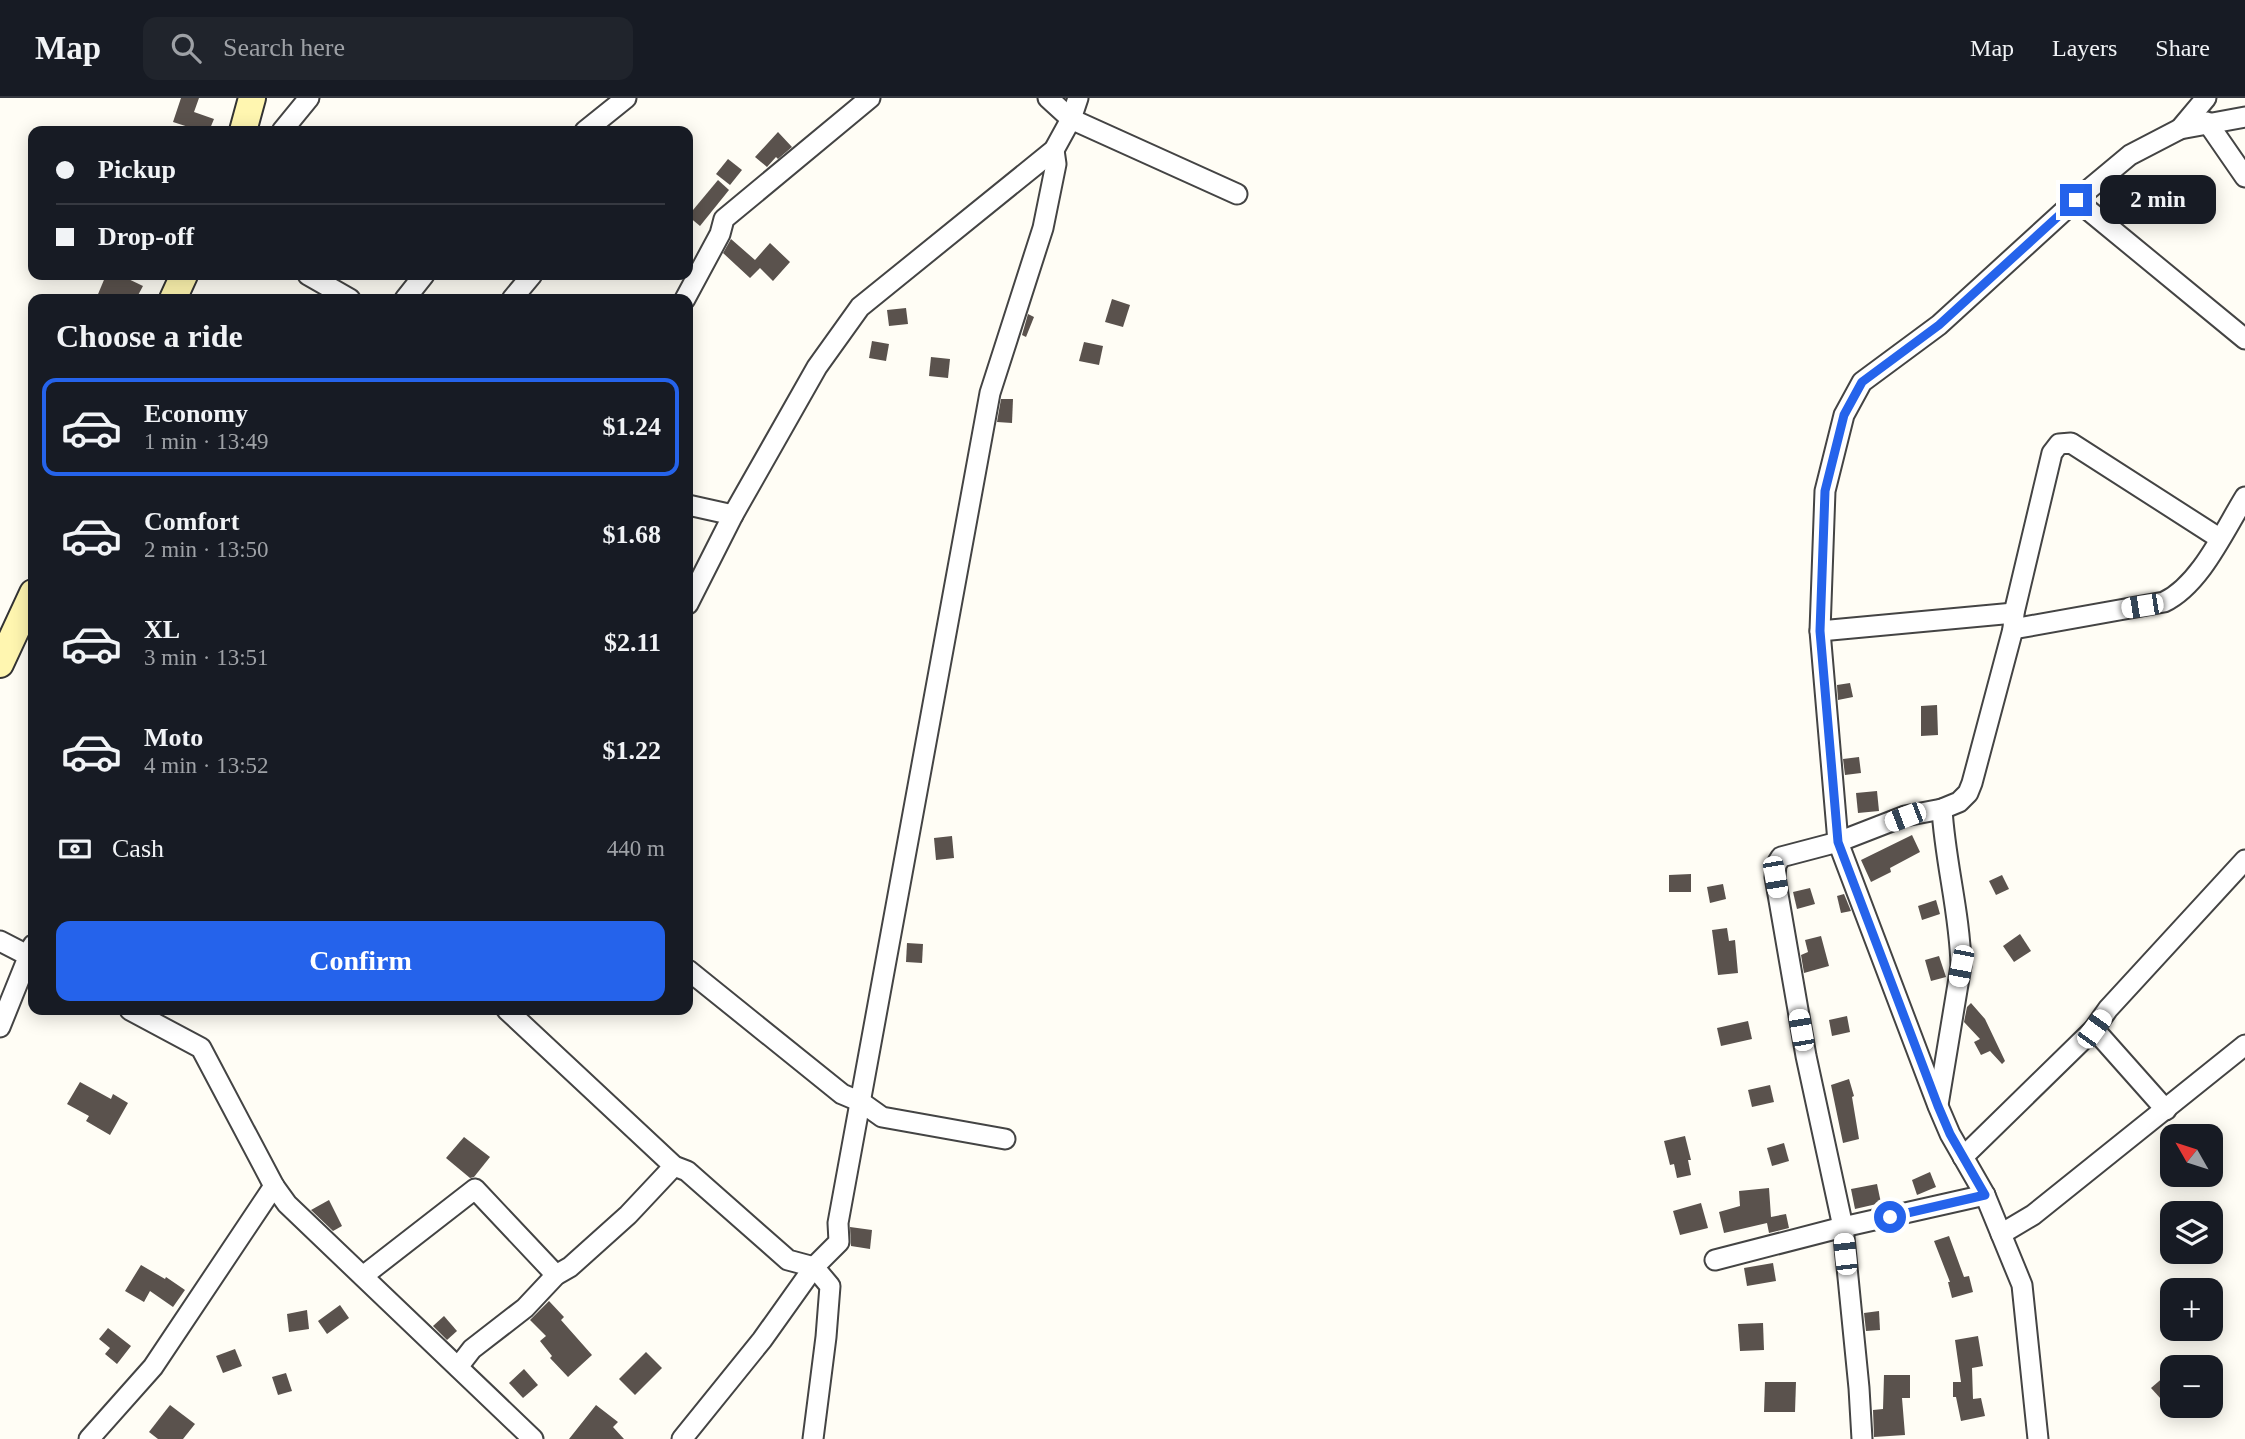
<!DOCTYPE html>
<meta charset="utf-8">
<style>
:root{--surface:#171b24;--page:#20242c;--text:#f1f3f6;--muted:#9ea1a6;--line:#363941;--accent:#2563eb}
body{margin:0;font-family:"Times New Roman",serif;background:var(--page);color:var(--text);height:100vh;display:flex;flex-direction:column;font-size:26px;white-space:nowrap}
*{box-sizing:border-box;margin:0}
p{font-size:23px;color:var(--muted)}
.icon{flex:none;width:38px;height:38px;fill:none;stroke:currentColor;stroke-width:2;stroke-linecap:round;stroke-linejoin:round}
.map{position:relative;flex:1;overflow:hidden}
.side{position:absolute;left:28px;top:196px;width:665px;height:721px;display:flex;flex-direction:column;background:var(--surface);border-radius:14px;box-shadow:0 4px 18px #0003}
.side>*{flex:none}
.guide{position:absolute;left:28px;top:28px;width:665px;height:154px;border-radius:14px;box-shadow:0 4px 18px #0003;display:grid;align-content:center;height:154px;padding:0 28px;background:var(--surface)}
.needle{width:46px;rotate:309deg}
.fabs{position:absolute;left:2160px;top:1026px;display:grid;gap:14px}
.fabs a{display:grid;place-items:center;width:63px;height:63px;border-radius:14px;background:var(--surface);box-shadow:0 4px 18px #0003;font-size:35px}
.end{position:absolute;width:32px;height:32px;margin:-16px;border:9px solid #2563eb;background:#fff;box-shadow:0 0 0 4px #fff}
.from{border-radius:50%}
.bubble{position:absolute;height:49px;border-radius:14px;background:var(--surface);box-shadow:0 4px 18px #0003;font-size:23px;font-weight:700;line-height:49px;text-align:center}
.car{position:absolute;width:21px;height:42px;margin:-21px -10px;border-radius:9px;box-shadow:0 0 5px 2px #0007;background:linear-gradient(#fff 24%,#345 0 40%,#fff 0 76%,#345 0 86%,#fff 0)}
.guide b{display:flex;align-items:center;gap:24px;height:66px;font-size:26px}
.guide b+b{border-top:2px solid var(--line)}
.guide i{width:18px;height:18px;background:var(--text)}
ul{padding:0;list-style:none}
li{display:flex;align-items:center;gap:21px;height:98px;margin:0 14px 10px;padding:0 14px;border:4px solid transparent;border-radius:14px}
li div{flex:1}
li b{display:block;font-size:26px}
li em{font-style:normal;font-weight:700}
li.selected{border-color:var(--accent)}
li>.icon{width:63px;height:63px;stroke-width:1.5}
h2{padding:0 28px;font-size:32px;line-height:84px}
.pay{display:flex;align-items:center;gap:18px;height:77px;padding:0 28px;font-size:26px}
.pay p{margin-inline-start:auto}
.button{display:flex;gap:14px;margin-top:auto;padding:14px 28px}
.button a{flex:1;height:80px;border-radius:14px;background:var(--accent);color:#fff;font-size:28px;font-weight:700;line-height:80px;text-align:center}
header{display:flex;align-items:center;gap:42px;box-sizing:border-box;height:98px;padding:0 35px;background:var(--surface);border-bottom:2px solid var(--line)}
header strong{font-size:33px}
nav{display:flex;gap:38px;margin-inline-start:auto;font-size:24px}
.search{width:490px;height:63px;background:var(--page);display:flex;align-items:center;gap:18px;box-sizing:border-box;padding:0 24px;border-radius:14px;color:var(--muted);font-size:26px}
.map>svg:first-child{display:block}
.building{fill:#5a524d}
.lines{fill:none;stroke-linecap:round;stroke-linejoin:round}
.street-casing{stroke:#444;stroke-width:23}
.secondary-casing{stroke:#333;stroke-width:30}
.street{stroke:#fff;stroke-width:19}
.secondary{stroke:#fff6b0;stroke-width:26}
.route{stroke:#2563eb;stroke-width:9}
</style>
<header>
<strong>Map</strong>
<div class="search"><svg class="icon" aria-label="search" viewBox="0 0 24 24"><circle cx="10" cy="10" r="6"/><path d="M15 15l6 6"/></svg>Search here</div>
<nav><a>Map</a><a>Layers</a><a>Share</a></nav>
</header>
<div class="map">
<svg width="2245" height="1341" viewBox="0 0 2245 1341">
<rect width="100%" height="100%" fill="#fffdf5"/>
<g class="building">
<path d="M181,0h18l-5,14 20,7 -5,12h-8l-28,-9z"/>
<path d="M778,34l14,15 -14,12 -2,-2 -9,10 -12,-10z"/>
<path d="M728,61l14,11 -12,15 -14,-11z"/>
<path d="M718,82l11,10 -29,36 -12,-10z"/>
<path d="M731,141l24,21 15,-17 20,19 -17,19 -13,-13 -10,10 -27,-25z"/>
<path d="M106,177h14l23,11 -7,13h-40z"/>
<path d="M1112,201l18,6 -7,22 -18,-5z"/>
<path d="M906,210l2,16 -19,2 -2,-16z"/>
<path d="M1028,216l6,3 -8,20 -4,-2z"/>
<path d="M872,243l17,3 -3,17 -17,-3z"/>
<path d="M1084,244l19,4 -4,19 -20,-4z"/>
<path d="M931,259l19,2 -2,19 -19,-2z"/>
<path d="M1001,301h12l-1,24 -15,-1z"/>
<path d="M1850,585l3,14 -15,3 -1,-15z"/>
<path d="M1937,607l1,30 -17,1v-30z"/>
<path d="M1859,659l2,16 -16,2 -2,-16z"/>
<path d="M1877,693l2,20 -21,2 -2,-20z"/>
<path d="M1912,737l8,17 -30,16 1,4 -20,10 -10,-22z"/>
<path d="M952,738l2,22 -18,2 -2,-22z"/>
<path d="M1691,776v18h-22v-17z"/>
<path d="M2002,777l7,14 -13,6 -7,-14z"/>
<path d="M1723,786l3,15 -16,4 -3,-16z"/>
<path d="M1810,790l5,16 -18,5 -4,-17z"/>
<path d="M1844,796l7,17 -10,2 -4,-17z"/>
<path d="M1936,802l4,14 -18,6 -4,-14z"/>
<path d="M1727,830l2,13 6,-1 3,33 -20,2 -6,-45z"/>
<path d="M2020,836l11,17 -17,11 -11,-16z"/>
<path d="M1821,838l8,30 -25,7 -3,-18 7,-3 -3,-12z"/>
<path d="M907,845l16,1 -1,19 -16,-1z"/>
<path d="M1939,858l7,21 -15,4 -6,-21z"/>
<path d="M1971,905l14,16 20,42 -3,3 -12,-13 -9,4 -7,-13 6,-3 -16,-17 3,-15z"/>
<path d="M1847,918l3,16 -18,4 -3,-16z"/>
<path d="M1748,923l4,18 -31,7 -4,-18z"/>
<path d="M1849,981l5,17 -2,1 7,42 -16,4 -12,-58z"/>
<path d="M80,984l31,17 2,-5 15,9 -18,32 -24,-14 3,-5 -22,-12z"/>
<path d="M1770,987l4,17 -22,5 -4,-17z"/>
<path d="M1685,1038l6,24h-3l3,15 -14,3 -3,-14 -4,1 -6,-24z"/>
<path d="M464,1039l26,20 -16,20 -4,1 -24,-20z"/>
<path d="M1784,1045l5,18 -17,5 -5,-18z"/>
<path d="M1930,1074l6,15 -19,8 -5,-15z"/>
<path d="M1877,1086l4,19 -26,6 -4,-20z"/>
<path d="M1769,1090l2,29 15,-3 3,14 -20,5 -2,-10 -43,10 -5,-21 21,-6 -1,-15z"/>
<path d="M329,1102l13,26 -9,5 -22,-21z"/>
<path d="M1701,1105l7,25 -28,7 -7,-24z"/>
<path d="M850,1129l22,3 -2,19 -19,-3z"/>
<path d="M1949,1138l15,41 5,-1 4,16 -21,6 -4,-16h2l-16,-41z"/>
<path d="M1773,1165l3,18 -29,5 -3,-18z"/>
<path d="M141,1167l24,14 1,-2 19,13 -12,17 -23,-16 -6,11 -19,-11z"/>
<path d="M549,1203l15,16 -3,3 31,35 -24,22 -18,-19 2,-2 -12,-15 6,-5 -16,-16z"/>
<path d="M340,1207l9,13 -22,16 -9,-13z"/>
<path d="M307,1212l2,19 -20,3 -2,-18z"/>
<path d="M1879,1213l1,19 -14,1 -2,-18z"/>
<path d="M444,1218l13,15 -10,9 -14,-14z"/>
<path d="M1763,1225l1,27 -24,1 -2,-27z"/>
<path d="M108,1230l23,18 -14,18 -12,-10 5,-6 -11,-9z"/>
<path d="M1978,1238l5,30 -11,2 1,31 8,-1 4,18 -24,5 -5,-24h-3v-15h8l-6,-42z"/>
<path d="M235,1251l7,17 -19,7 -7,-17z"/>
<path d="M646,1254l16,16 -27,27 -16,-16z"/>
<path d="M524,1271l14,16 -15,13 -14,-15z"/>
<path d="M2172,1272v41l-21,-23z"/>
<path d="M286,1275l6,18 -14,4 -6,-18z"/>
<path d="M1884,1277h26v23h-8l3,37 -31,2 -1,-27 10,-1z"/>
<path d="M1765,1284h31l-1,30h-31z"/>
<path d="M170,1307l25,19 -12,15h-25l-9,-7z"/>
<path d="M596,1307l22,17 -5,5 11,12h-55z"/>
</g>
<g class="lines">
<g class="street-casing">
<g id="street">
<path d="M1048,0l23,21 166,75"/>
<path d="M2207,24l38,55"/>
<path d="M2180,31l26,-31"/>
<path d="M282,33l27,-33"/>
<path d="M585,33l41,-33"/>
<path d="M2076,102l169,139"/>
<path d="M308,177l42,24"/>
<path d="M405,201l19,-24"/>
<path d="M512,201l20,-24"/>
<path d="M685,201l35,-65 4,-15 146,-121"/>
<path d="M688,407l45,10"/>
<path d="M688,506l45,-89 84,-148 43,-60 194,-157 17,-31 7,-21"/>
<path d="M2013,531l151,-27c36,-17 60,-71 81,-105"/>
<path d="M1820,533l194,-18"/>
<path d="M0,843l33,17"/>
<path d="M688,872l154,124 19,8 21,15 123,22"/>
<path d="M130,912l71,38 73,138 13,18 246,235"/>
<path d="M507,912l167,156 13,5 101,89 26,7 16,19 -4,51 -13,102"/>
<path d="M0,929l33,-82"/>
<path d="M1938,1007l23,-139c-1,-53 -16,-104 -19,-157"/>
<path d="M2166,1012l-72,-81 14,-20 137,-149"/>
<path d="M1963,1059l131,-128"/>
<path d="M2001,1136l32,-19 212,-170"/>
<path d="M1715,1162l128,-33 142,-32"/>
<path d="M363,1178l112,-87 81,86"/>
<path d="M458,1269l14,-18 53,-41 31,-33 14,-8 58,-52 46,-49"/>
<path d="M89,1341l64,-72 121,-181"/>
<path d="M682,1341l80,-99 52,-73 25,-25 -1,-19 152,-830 53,-165 13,-64 -2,-14"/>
<path d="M1862,1341l-3,-51 -16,-161 -37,-171 -31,-179 1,-12 5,-8 57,-15 67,-26 37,-7 17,-7 9,-9 4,-10 41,-154 1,-16 38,-160 7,-9 12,-1 148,95"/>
<path d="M2038,1341l-16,-154 -37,-90 -35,-61 -12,-28 -100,-264 -18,-211 5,-140 19,-76 18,-33 77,-57 137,-125 54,-45 50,-26 65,-12"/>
</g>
</g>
<g class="secondary-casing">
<g id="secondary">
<path d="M243,33l9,-33"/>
<path d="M173,201l11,-24"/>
<path d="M0,566l33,-71"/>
</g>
</g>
<use href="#street" class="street"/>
<use href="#secondary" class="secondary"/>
</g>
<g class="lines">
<path class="route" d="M1890,1119l95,-22 -35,-61 -12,-28 -100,-264 -18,-211 5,-140 19,-76 18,-33 77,-57 137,-125"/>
</g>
</svg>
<div class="fabs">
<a><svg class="needle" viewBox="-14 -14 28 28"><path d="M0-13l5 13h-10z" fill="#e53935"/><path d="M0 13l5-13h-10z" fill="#9ea1a6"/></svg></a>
<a><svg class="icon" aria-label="layers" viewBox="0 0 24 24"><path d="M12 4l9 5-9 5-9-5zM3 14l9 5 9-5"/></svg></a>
<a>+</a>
<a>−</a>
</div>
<i class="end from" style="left:1890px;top:1119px"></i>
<i class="end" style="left:2076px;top:102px"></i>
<div class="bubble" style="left:2100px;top:77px;width:116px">2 min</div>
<i class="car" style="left:2142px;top:508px;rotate:261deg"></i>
<i class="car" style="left:1905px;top:719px;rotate:249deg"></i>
<i class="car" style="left:1775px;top:779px;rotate:170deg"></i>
<i class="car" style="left:1961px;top:868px;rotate:191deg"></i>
<i class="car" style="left:2094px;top:931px;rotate:36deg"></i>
<i class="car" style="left:1801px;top:932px;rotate:350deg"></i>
<i class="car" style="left:1845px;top:1156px;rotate:354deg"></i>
<div class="guide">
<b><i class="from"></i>Pickup</b>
<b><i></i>Drop-off</b>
</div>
<section class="side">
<h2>Choose a ride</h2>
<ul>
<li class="selected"><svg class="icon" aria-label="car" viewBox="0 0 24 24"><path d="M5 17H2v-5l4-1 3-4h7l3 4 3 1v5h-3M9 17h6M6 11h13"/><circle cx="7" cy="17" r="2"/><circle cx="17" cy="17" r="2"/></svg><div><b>Economy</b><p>1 min · 13:49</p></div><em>$1.24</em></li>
<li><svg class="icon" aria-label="car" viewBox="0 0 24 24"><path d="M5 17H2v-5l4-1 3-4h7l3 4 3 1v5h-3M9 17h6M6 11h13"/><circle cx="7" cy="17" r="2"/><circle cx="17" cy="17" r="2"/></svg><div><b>Comfort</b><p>2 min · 13:50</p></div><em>$1.68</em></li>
<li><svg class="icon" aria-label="car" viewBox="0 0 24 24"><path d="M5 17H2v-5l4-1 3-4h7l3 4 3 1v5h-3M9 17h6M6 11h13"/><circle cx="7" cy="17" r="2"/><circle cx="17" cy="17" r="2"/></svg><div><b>XL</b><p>3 min · 13:51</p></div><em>$2.11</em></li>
<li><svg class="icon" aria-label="car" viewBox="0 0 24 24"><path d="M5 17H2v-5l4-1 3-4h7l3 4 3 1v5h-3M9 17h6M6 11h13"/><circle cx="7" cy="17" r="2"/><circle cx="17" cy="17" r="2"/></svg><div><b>Moto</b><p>4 min · 13:52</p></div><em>$1.22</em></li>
</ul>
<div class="pay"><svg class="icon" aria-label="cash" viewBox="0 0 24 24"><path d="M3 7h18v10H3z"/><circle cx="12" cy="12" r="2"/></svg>Cash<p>440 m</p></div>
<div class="button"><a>Confirm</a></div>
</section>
</div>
